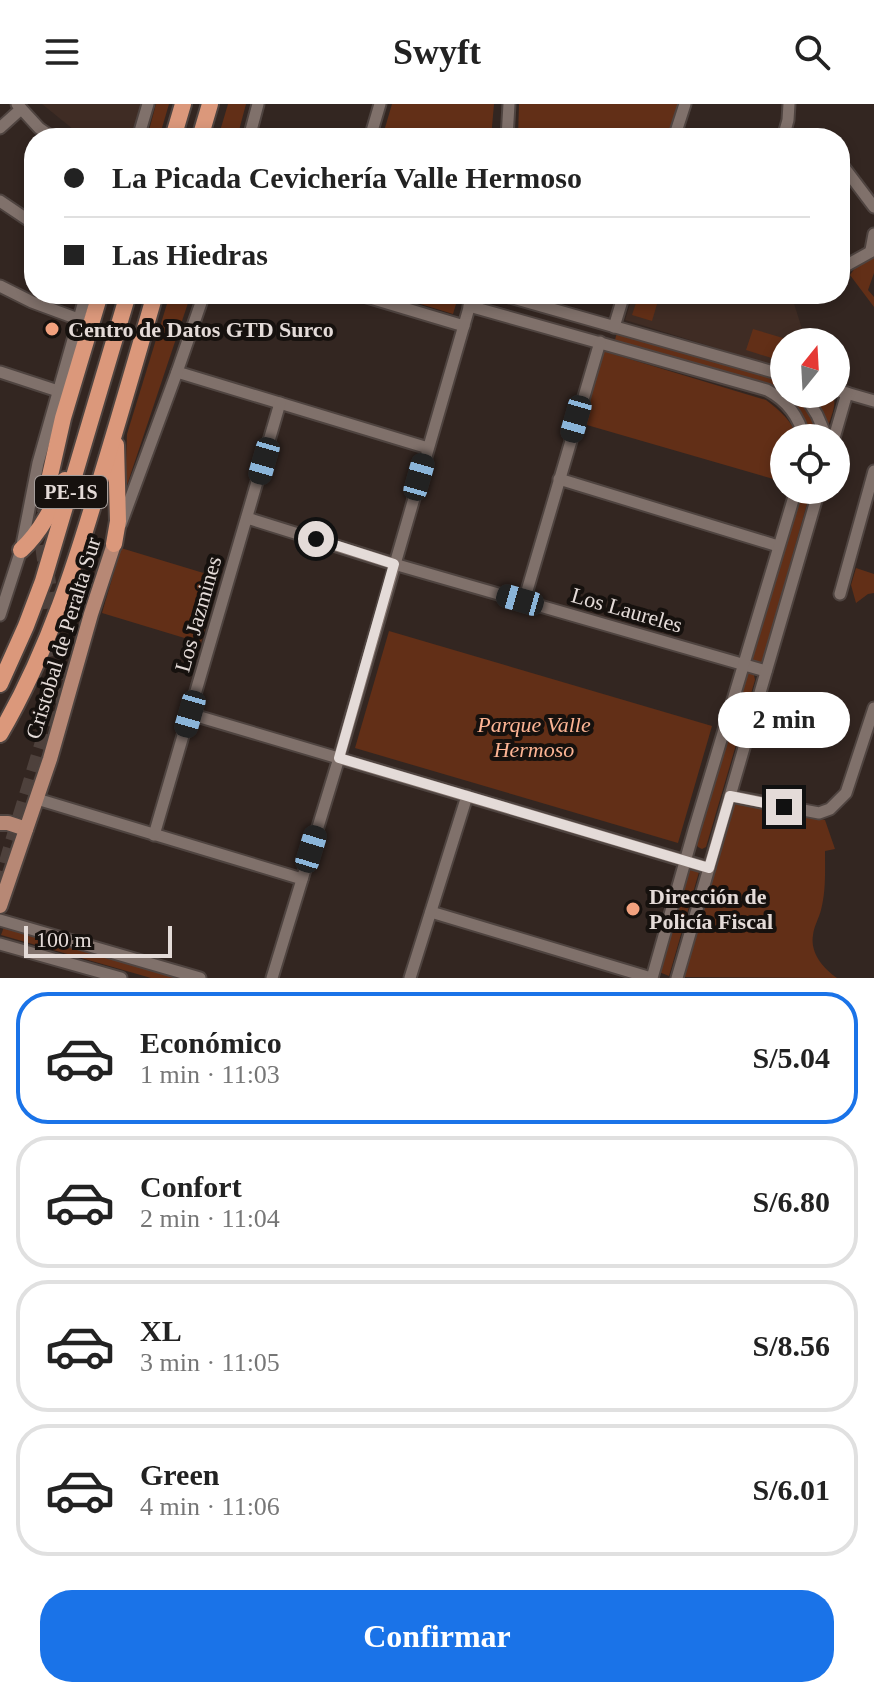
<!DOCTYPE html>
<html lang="es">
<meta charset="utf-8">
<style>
:root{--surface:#fff;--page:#f2f2f2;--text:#222;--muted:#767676;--line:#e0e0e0;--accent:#1a73e8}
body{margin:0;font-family:Georgia,serif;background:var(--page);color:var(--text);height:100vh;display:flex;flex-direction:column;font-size:30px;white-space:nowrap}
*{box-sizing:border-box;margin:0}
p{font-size:26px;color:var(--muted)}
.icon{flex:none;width:44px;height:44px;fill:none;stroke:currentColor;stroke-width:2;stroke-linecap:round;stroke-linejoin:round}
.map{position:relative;height:874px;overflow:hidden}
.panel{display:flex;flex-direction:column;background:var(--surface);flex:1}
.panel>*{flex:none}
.banner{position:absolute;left:24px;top:24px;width:826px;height:176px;border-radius:32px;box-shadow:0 4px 12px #0003;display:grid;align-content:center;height:176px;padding:0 40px;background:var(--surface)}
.needle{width:52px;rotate:18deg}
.controls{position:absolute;left:770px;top:224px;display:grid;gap:16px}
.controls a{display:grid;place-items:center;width:80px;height:80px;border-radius:50%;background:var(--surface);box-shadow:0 4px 12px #0003;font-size:40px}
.scale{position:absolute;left:24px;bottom:20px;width:148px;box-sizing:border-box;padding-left:8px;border:4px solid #e4dbd8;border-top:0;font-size:22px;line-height:28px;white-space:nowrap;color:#e4dbd8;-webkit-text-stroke:6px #16110e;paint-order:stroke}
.end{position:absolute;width:36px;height:36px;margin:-18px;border:10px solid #e4dbd8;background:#111;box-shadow:0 0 0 4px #111}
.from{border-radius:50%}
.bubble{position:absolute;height:56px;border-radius:28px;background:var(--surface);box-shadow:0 4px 12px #0003;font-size:26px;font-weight:700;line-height:56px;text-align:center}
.car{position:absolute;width:24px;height:48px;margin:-24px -12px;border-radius:10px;box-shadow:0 0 6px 2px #0007;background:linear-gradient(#222 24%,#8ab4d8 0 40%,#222 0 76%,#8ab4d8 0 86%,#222 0)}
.banner b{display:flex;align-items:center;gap:28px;height:76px;font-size:30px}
.banner b+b{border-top:2px solid var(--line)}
.banner i{width:20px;height:20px;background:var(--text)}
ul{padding:14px 0 0;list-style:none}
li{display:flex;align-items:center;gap:24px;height:132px;margin:0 16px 12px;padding:0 24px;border:4px solid var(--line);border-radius:32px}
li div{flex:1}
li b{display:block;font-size:30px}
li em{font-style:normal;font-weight:700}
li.current{border-color:var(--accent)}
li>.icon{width:72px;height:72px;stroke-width:1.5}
.primary-button{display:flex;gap:16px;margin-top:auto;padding:16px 40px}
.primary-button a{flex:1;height:92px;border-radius:32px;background:var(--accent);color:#fff;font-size:32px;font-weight:700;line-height:92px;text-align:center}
header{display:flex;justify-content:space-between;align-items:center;height:104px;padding:0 40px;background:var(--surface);font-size:36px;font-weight:700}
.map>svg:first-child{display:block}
.built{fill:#3f2c24}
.green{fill:#622f17}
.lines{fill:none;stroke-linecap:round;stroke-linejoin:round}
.highway-tunnel{stroke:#4e413c;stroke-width:16;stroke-dasharray:16 8;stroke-linecap:butt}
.minor-casing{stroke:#4f4440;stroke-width:15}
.major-casing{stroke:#4f4440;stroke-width:18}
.highway-casing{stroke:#4f4440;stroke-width:20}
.minor{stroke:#80716b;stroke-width:11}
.major{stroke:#b78875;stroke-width:14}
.highway{stroke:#db987b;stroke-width:16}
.route{stroke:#e4dbd8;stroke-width:10}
.poi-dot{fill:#f2a17e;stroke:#16110e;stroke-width:3}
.labels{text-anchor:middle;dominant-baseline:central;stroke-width:8;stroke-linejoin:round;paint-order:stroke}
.shield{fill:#16110e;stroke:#a69e9b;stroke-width:2}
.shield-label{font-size:20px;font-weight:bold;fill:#e4dbd8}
.poi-label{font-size:22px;font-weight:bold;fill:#e4dbd8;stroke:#16110e;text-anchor:start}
.street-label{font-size:22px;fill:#e4dbd8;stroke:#16110e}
.park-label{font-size:22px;font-style:italic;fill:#fcb494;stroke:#16110e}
</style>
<header><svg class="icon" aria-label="menu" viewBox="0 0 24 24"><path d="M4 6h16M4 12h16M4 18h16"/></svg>Swyft<svg class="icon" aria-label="search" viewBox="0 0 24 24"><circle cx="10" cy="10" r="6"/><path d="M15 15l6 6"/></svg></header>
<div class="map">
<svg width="874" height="874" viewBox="0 0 874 874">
<rect width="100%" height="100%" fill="#332621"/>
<g class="built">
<path d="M42,0h99l-9,34h-48z"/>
<path d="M633,190h158l12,38 -4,10h-15v27l-159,-49z"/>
</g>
<g class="green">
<path d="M156,0h13l-10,34h-12z"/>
<path d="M228,0h18l-9,34h-19z"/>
<path d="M392,0h102l-3,34h-109z"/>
<path d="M519,0h162l-9,34h-154z"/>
<path d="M874,152v17l-6,17 6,7v10l-24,-32 7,-10z"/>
<path d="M170,190h21l-66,197 2,-57z"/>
<path d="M388,190h71l-6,20z"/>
<path d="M639,190h21l-8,27 -20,-6z"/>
<path d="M753,225l40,12 -9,1v20l-38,-12z"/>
<path d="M617,228l163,47 4,3v12h12l25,37 1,7h-14c1,-25 -23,-43 -43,-54l-150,-44z"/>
<path d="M603,247l163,49c13,10 27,21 31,38h-13v44l-204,-59z"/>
<path d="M810,290h22c6,9 -1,22 -4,33z"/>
<path d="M800,386h11l-49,173 -10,-3z"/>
<path d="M121,444l99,30 -19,65 -99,-30z"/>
<path d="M856,464l18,6v19l-6,1 -12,9 -5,-18z"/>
<path d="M389,527l323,95 -34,117 -323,-95z"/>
<path d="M748,569l6,2 1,5 -49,167 -4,2 -4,-2 -3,-5 50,-166z"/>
<path d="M733,696l92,20 10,29 -10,2c0,20 1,40 -4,59 -2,8 -7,16 -8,25 -3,18 10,33 24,43l-156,-1z"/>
<path d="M699,762v6l-30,104 -10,-4 31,-105z"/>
<path d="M4,823l174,51h-27l-150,-43z"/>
</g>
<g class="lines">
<path class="highway-tunnel" d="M0,783c12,-44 26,-88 39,-132 8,-27 19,-49 21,-79l-18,-139 7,-57"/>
<g class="minor-casing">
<g id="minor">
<path d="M17,0l22,24 14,10"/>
<path d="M0,24l21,-19"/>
<path d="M138,34l10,-34"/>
<path d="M249,34l9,-34"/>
<path d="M370,34l10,-34"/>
<path d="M507,34l2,-34"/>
<path d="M674,34l11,-34"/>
<path d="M783,34l5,-18 1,-16"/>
<path d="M840,58l34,45"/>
<path d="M0,97l34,23"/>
<path d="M871,146l3,-16"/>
<path d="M840,162l7,-1 27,-15"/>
<path d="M0,182l32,16 46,17"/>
<path d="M357,190l107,32"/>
<path d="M499,190l285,81"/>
<path d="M469,202l298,84c19,10 32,26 37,48"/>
<path d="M614,223l10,-33"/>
<path d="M0,268l58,19"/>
<path d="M177,268l251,76"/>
<path d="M836,286l38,11"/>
<path d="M804,290l13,21 10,23"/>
<path d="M834,334l13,-45"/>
<path d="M559,375l219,67"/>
<path d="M247,414l147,46 372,107"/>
<path d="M121,420l56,-152 27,-78"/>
<path d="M840,490l34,-123"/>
<path d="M524,497l76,-259"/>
<path d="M0,511l21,-65 17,-87 48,-169"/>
<path d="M190,610l519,154"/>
<path d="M730,692l89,17 11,-4 16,-16 28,-85"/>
<path d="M37,695l265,80"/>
<path d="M154,731l126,-432"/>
<path d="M431,808l220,66"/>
<path d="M0,816l200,58"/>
<path d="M0,840l121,34"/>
<path d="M272,874l67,-220 134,-464"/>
<path d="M410,874l57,-182"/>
<path d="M652,874l42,-148 102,-340"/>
<path d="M677,874l142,-488"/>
</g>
</g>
<g class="major-casing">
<g id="major">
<path d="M0,719h8l18,6"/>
<path d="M0,802l50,-147 41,-145 23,-70"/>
</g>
</g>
<g class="highway-casing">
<g id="highway">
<path d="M173,34l10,-34"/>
<path d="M200,34l10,-34"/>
<path d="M49,376l14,-62 37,-124"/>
<path d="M114,440l4,-23 -2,-76"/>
<path d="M21,446c20,-18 33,-45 44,-70"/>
<path d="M0,580l26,-58 17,-45 85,-287"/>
<path d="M0,630c48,-82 77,-173 103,-263 18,-59 35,-118 52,-177"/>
</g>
</g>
<use href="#minor" class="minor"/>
<use href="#major" class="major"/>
<use href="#highway" class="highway"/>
</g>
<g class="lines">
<path class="route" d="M316,435l78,25 -55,194 370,110 21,-72 54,11"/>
</g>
<g class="poi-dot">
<circle cx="52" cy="225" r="8"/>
<circle cx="633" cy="805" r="8"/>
</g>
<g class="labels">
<rect class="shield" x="35" y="372" width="72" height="32" rx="6"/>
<g class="shield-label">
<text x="71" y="388">PE-1S</text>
</g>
<g class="poi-label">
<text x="68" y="225">Centro de Datos GTD Surco</text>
<text x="649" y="792">Dirección de<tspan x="649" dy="25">Policía Fiscal</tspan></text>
</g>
<g class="street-label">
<text transform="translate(627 506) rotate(16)">Los Laureles</text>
<text transform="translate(198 510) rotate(-74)">Los Jazmines</text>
<text transform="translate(63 534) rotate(-73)">Cristobal de Peralta Sur</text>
</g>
<g class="park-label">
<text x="534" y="620">Parque Valle<tspan x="534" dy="25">Hermoso</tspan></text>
</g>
</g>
</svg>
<div class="controls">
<a><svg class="needle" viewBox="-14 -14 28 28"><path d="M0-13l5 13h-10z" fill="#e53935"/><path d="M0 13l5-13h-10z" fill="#767676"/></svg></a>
<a><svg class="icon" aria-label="locate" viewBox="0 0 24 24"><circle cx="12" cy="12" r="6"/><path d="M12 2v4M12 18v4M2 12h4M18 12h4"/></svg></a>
</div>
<div class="scale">100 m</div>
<i class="end from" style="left:316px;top:435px"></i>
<i class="end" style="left:784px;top:703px"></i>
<div class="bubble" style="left:718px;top:588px;width:132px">2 min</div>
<i class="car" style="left:576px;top:315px;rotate:196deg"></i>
<i class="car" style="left:264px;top:357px;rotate:196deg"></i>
<i class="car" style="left:419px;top:373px;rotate:16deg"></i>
<i class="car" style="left:520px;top:496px;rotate:286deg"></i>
<i class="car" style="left:190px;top:610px;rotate:196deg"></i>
<i class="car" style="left:311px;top:745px;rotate:17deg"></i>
<div class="banner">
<b><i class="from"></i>La Picada Cevichería Valle Hermoso</b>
<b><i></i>Las Hiedras</b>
</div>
</div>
<section class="panel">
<ul>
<li class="current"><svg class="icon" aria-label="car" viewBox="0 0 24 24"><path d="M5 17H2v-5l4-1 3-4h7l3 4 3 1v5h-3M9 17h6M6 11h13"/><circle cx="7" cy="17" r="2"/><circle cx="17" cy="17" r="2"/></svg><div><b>Económico</b><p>1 min · 11:03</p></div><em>S/5.04</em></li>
<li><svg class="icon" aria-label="car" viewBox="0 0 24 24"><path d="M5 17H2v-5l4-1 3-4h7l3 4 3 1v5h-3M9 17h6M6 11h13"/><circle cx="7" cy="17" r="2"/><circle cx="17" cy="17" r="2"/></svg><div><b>Confort</b><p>2 min · 11:04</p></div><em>S/6.80</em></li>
<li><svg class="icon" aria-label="car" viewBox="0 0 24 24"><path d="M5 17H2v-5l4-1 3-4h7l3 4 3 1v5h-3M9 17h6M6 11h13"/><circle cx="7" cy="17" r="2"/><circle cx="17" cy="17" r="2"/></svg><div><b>XL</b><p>3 min · 11:05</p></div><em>S/8.56</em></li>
<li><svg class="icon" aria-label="car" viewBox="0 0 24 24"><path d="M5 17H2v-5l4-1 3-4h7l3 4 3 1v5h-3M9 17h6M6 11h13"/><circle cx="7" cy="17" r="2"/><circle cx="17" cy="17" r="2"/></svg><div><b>Green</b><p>4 min · 11:06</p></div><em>S/6.01</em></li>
</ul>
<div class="primary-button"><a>Confirmar</a></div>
</section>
